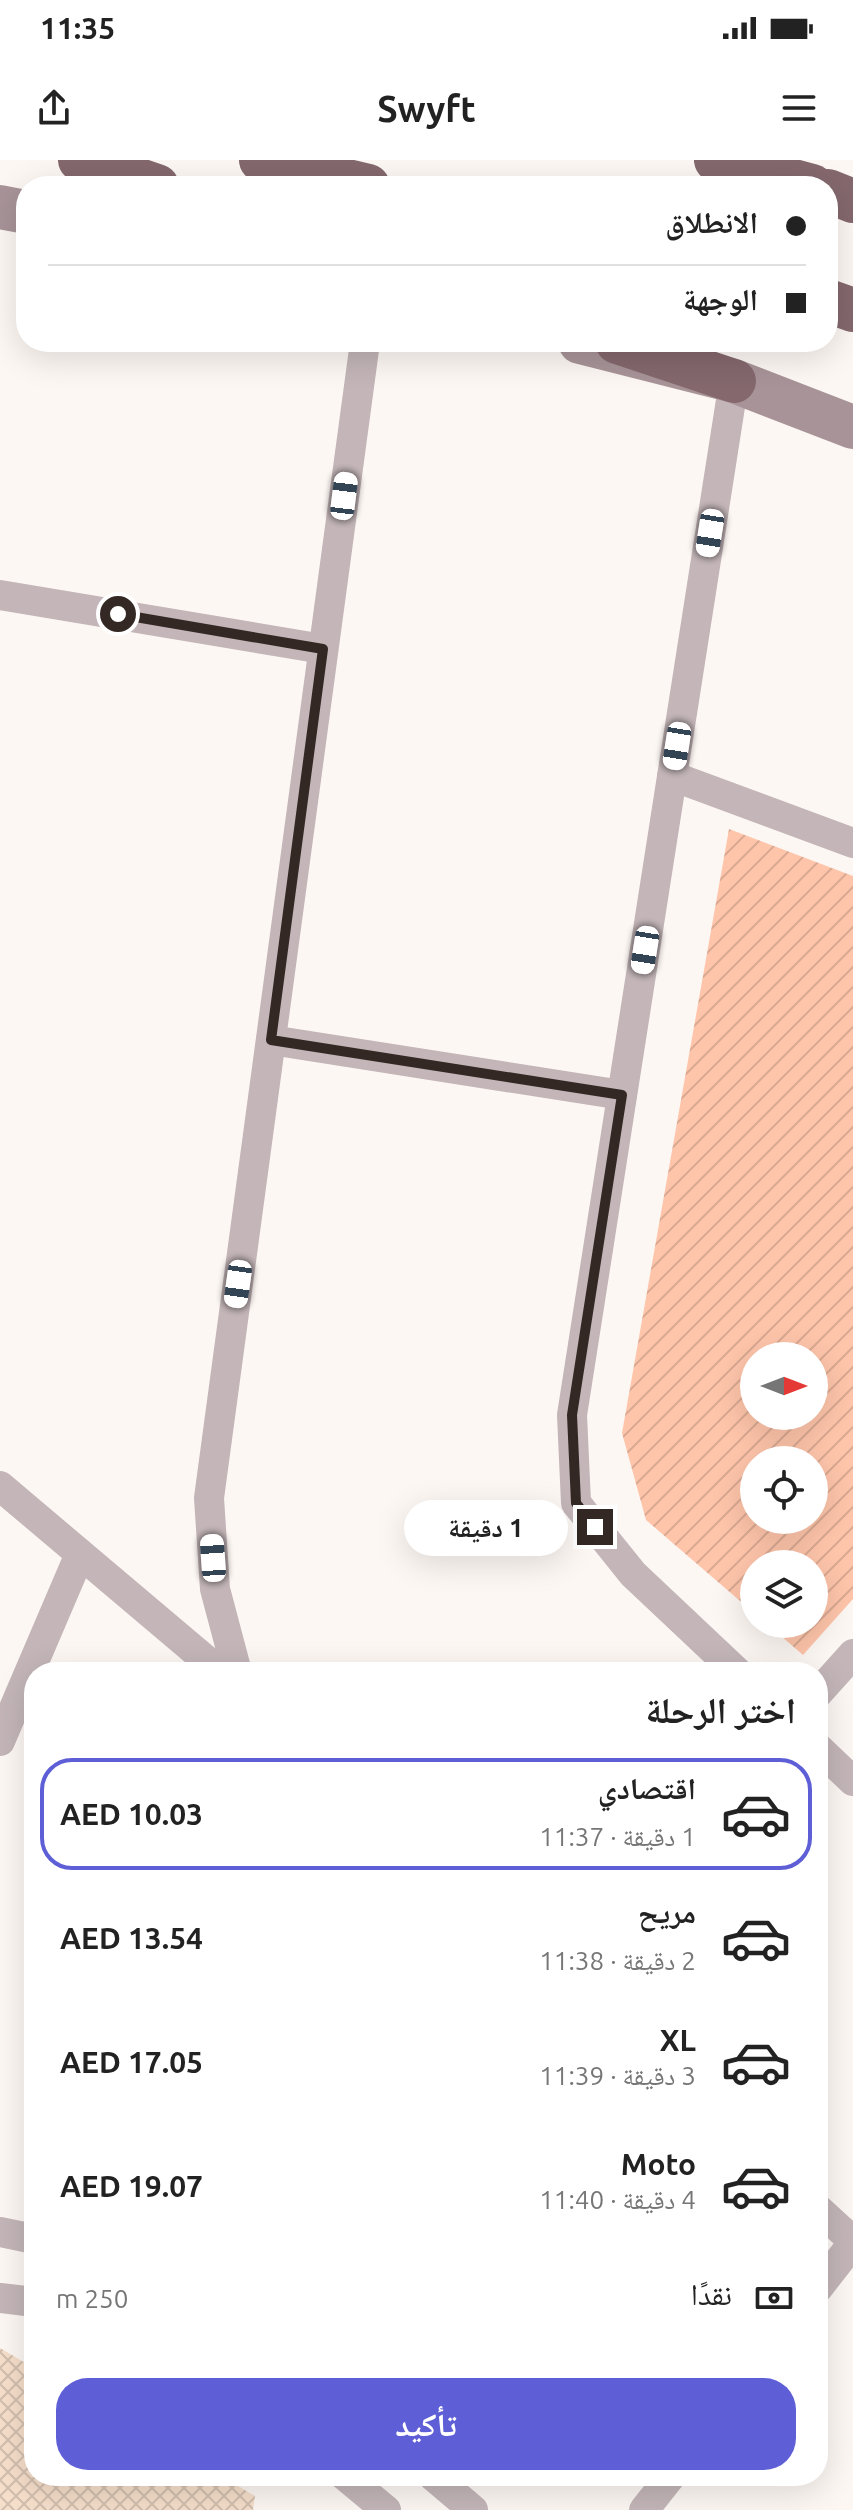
<!DOCTYPE html>
<html lang="ar">
<meta charset="utf-8">
<style>
:root{--surface:#fff;--page:#f2f2f2;--text:#222;--muted:#767676;--line:#e0e0e0;--accent:#5e5ed7}
body{margin:0;font-family:Ubuntu,"Noto Naskh Arabic",sans-serif;background:var(--page);color:var(--text);direction:rtl;height:100vh;display:flex;flex-direction:column;font-size:30px;white-space:nowrap}
*{box-sizing:border-box;margin:0}
p{font-size:26px;color:var(--muted)}
.icon{flex:none;width:44px;height:44px;fill:none;stroke:currentColor;stroke-width:2;stroke-linecap:round;stroke-linejoin:round}
.map{position:relative;flex:1;overflow:hidden;direction:ltr}
.details{position:absolute;left:24px;top:1502px;width:804px;height:824px;display:flex;flex-direction:column;background:var(--surface);border-radius:32px;box-shadow:0 8px 32px #0002;direction:rtl}
.details>*{flex:none}
.guide{position:absolute;left:16px;top:16px;width:822px;height:176px;border-radius:32px;box-shadow:0 8px 32px #0002;direction:rtl;display:grid;align-content:center;height:176px;padding:0 32px;background:var(--surface)}
.needle{width:52px;rotate:90deg}
.fabs{position:absolute;left:740px;top:1182px;display:grid;gap:16px}
.fabs a{display:grid;place-items:center;width:88px;height:88px;border-radius:50%;background:var(--surface);box-shadow:0 8px 32px #0002;font-size:40px}
.end{position:absolute;width:36px;height:36px;margin:-18px;border:10px solid #332823;background:#fff;box-shadow:0 0 0 4px #fff}
.from{border-radius:50%}
.bubble{position:absolute;height:56px;border-radius:28px;background:var(--surface);box-shadow:0 8px 32px #0002;font-size:26px;font-weight:700;line-height:56px;text-align:center;direction:rtl}
.car{position:absolute;width:24px;height:48px;margin:-24px -12px;border-radius:10px;box-shadow:0 0 6px 2px #0007;background:linear-gradient(#fff 24%,#345 0 40%,#fff 0 76%,#345 0 86%,#fff 0)}
.guide b{display:flex;align-items:center;gap:28px;height:76px;font-size:30px}
.guide b+b{border-top:2px solid var(--line)}
.guide i{width:20px;height:20px;background:var(--text)}
ul{padding:0;list-style:none}
li{display:flex;align-items:center;gap:24px;height:112px;margin:0 16px 12px;padding:0 16px;border:4px solid transparent;border-radius:32px}
li div{flex:1}
li b{display:block;font-size:30px}
li em{font-style:normal;font-weight:700}
li.current{border-color:var(--accent)}
li>.icon{width:72px;height:72px;stroke-width:1.5}
h2{padding:0 32px;font-size:36px;line-height:96px}
.pay{display:flex;align-items:center;gap:20px;height:88px;padding:0 32px;font-size:30px}
.pay p{margin-inline-start:auto}
.button{display:flex;gap:16px;margin-top:auto;padding:16px 32px}
.button a{flex:1;height:92px;border-radius:32px;background:var(--accent);color:#fff;font-size:32px;font-weight:700;line-height:92px;text-align:center}
.status{display:flex;justify-content:space-between;align-items:center;height:56px;padding:0 40px;background:var(--surface);direction:ltr}
.status svg{height:22px;fill:currentColor}
header{display:flex;justify-content:space-between;align-items:center;height:104px;padding:0 32px;background:var(--surface);font-size:36px;font-weight:700}
.map>svg:first-child{display:block}
.garden{fill:url(#garden-furrows);fill-rule:evenodd}
.building{fill:url(#building-cross-hatch)}
.lines{fill:none;stroke-linecap:round;stroke-linejoin:round}
.street{stroke:#c3b5b8;stroke-width:30}
.secondary{stroke:#a89498;stroke-width:44}
.highway{stroke:#84686e;stroke-width:44}
.route{stroke:#332823;stroke-width:10}
</style>
<div class="status"><b>11:35</b><svg viewBox="0 0 49 12"><path d="M0 12V9h3v3zM5 12V6h3v6zM10 12V3h3v9zM15 12V0h3v12zM26 1h20v11H26zM47 4h2v5h-2z"/></svg></div>
<header><svg class="icon" aria-label="menu" viewBox="0 0 24 24"><path d="M4 6h16M4 12h16M4 18h16"/></svg>Swyft<svg class="icon" aria-label="share" viewBox="0 0 24 24"><path d="M12 15V3M7 8l5-5 5 5M5 13v7h14v-7"/></svg></header>
<div class="map">
<svg width="853" height="2350" viewBox="0 0 853 2350">
<defs>
<pattern id="garden-furrows" width="10" height="10" patternUnits="userSpaceOnUse" patternTransform="scale(2)"><rect width="10" height="10" fill="#fec5aa"/><path d="M-1 1l2-2M0 10L10 0M9 11l2-2" fill="none" stroke="#daa992"/></pattern>
<pattern id="building-cross-hatch" width="8" height="8" patternUnits="userSpaceOnUse" patternTransform="scale(2)"><rect width="8" height="8" fill="#f5deca"/><path d="M0 0l8 8M0 8l8-8" fill="none" stroke="#d2bead"/></pattern>
</defs>
<rect width="100%" height="100%" fill="#fdf7f4"/>
<path class="garden" d="M729,669l124,47v723l-50,56 -36,-31h47v-60h-60v49l-108,-93 -24,-87zM754,1196h60v60h-60zM754,1300h60v60h-60z"/>
<path class="building" d="M0,2188l34,20v108h187l34,20 -2,14h-253z"/>
<g class="lines">
<g class="street">
<path d="M734,221l-162,1034 4,88 57,71 104,98"/>
<path d="M0,435l323,54"/>
<path d="M672,616l181,67"/>
<path d="M271,880l351,55"/>
<path d="M0,1326l220,186"/>
<path d="M237,1512l-22,-83 -6,-91 156,-1156"/>
<path d="M818,1533l35,-39"/>
<path d="M0,1581l80,-187"/>
<path d="M818,1588l35,33"/>
<path d="M818,2049l35,32"/>
<path d="M0,2072l34,7"/>
<path d="M818,2128l35,-45"/>
<path d="M0,2138l34,4"/>
<path d="M345,2316l41,34"/>
<path d="M433,2316l40,34"/>
<path d="M644,2350l27,-34"/>
</g>
<g class="secondary">
<path d="M0,47l26,5"/>
<path d="M580,182l154,39 119,46"/>
</g>
<g class="highway">
<path d="M80,0l77,26"/>
<path d="M261,0l107,26"/>
<path d="M716,0l96,26"/>
<path d="M828,31l25,10"/>
<path d="M828,141l25,9"/>
<path d="M617,182l117,39"/>
</g>
</g>
<g class="lines">
<path class="route" d="M118,454l205,35 -52,391 351,55 -50,320 4,88 19,24"/>
</g>
</svg>
<div class="fabs">
<a><svg class="needle" viewBox="-14 -14 28 28"><path d="M0-13l5 13h-10z" fill="#e53935"/><path d="M0 13l5-13h-10z" fill="#767676"/></svg></a>
<a><svg class="icon" aria-label="locate" viewBox="0 0 24 24"><circle cx="12" cy="12" r="6"/><path d="M12 2v4M12 18v4M2 12h4M18 12h4"/></svg></a>
<a><svg class="icon" aria-label="layers" viewBox="0 0 24 24"><path d="M12 4l9 5-9 5-9-5zM3 14l9 5 9-5"/></svg></a>
</div>
<i class="end from" style="left:118px;top:454px"></i>
<i class="end" style="left:595px;top:1367px"></i>
<div class="bubble" style="left:404px;top:1340px;width:164px">1 دقيقة</div>
<i class="car" style="left:344px;top:336px;rotate:7deg"></i>
<i class="car" style="left:710px;top:373px;rotate:189deg"></i>
<i class="car" style="left:677px;top:586px;rotate:189deg"></i>
<i class="car" style="left:645px;top:790px;rotate:189deg"></i>
<i class="car" style="left:238px;top:1124px;rotate:188deg"></i>
<i class="car" style="left:213px;top:1398px;rotate:356deg"></i>
<div class="guide">
<b><i class="from"></i>الانطلاق</b>
<b><i></i>الوجهة</b>
</div>
<section class="details">
<h2>اختر الرحلة</h2>
<ul>
<li class="current"><svg class="icon" aria-label="car" viewBox="0 0 24 24"><path d="M5 17H2v-5l4-1 3-4h7l3 4 3 1v5h-3M9 17h6M6 11h13"/><circle cx="7" cy="17" r="2"/><circle cx="17" cy="17" r="2"/></svg><div><b>اقتصادي</b><p>1 دقيقة · 11:37</p></div><em>AED 10.03</em></li>
<li><svg class="icon" aria-label="car" viewBox="0 0 24 24"><path d="M5 17H2v-5l4-1 3-4h7l3 4 3 1v5h-3M9 17h6M6 11h13"/><circle cx="7" cy="17" r="2"/><circle cx="17" cy="17" r="2"/></svg><div><b>مريح</b><p>2 دقيقة · 11:38</p></div><em>AED 13.54</em></li>
<li><svg class="icon" aria-label="car" viewBox="0 0 24 24"><path d="M5 17H2v-5l4-1 3-4h7l3 4 3 1v5h-3M9 17h6M6 11h13"/><circle cx="7" cy="17" r="2"/><circle cx="17" cy="17" r="2"/></svg><div><b>XL</b><p>3 دقيقة · 11:39</p></div><em>AED 17.05</em></li>
<li><svg class="icon" aria-label="car" viewBox="0 0 24 24"><path d="M5 17H2v-5l4-1 3-4h7l3 4 3 1v5h-3M9 17h6M6 11h13"/><circle cx="7" cy="17" r="2"/><circle cx="17" cy="17" r="2"/></svg><div><b>Moto</b><p>4 دقيقة · 11:40</p></div><em>AED 19.07</em></li>
</ul>
<div class="pay"><svg class="icon" aria-label="cash" viewBox="0 0 24 24"><path d="M3 7h18v10H3z"/><circle cx="12" cy="12" r="2"/></svg>نقدًا<p>250 m</p></div>
<div class="button"><a>تأكيد</a></div>
</section>
</div>
